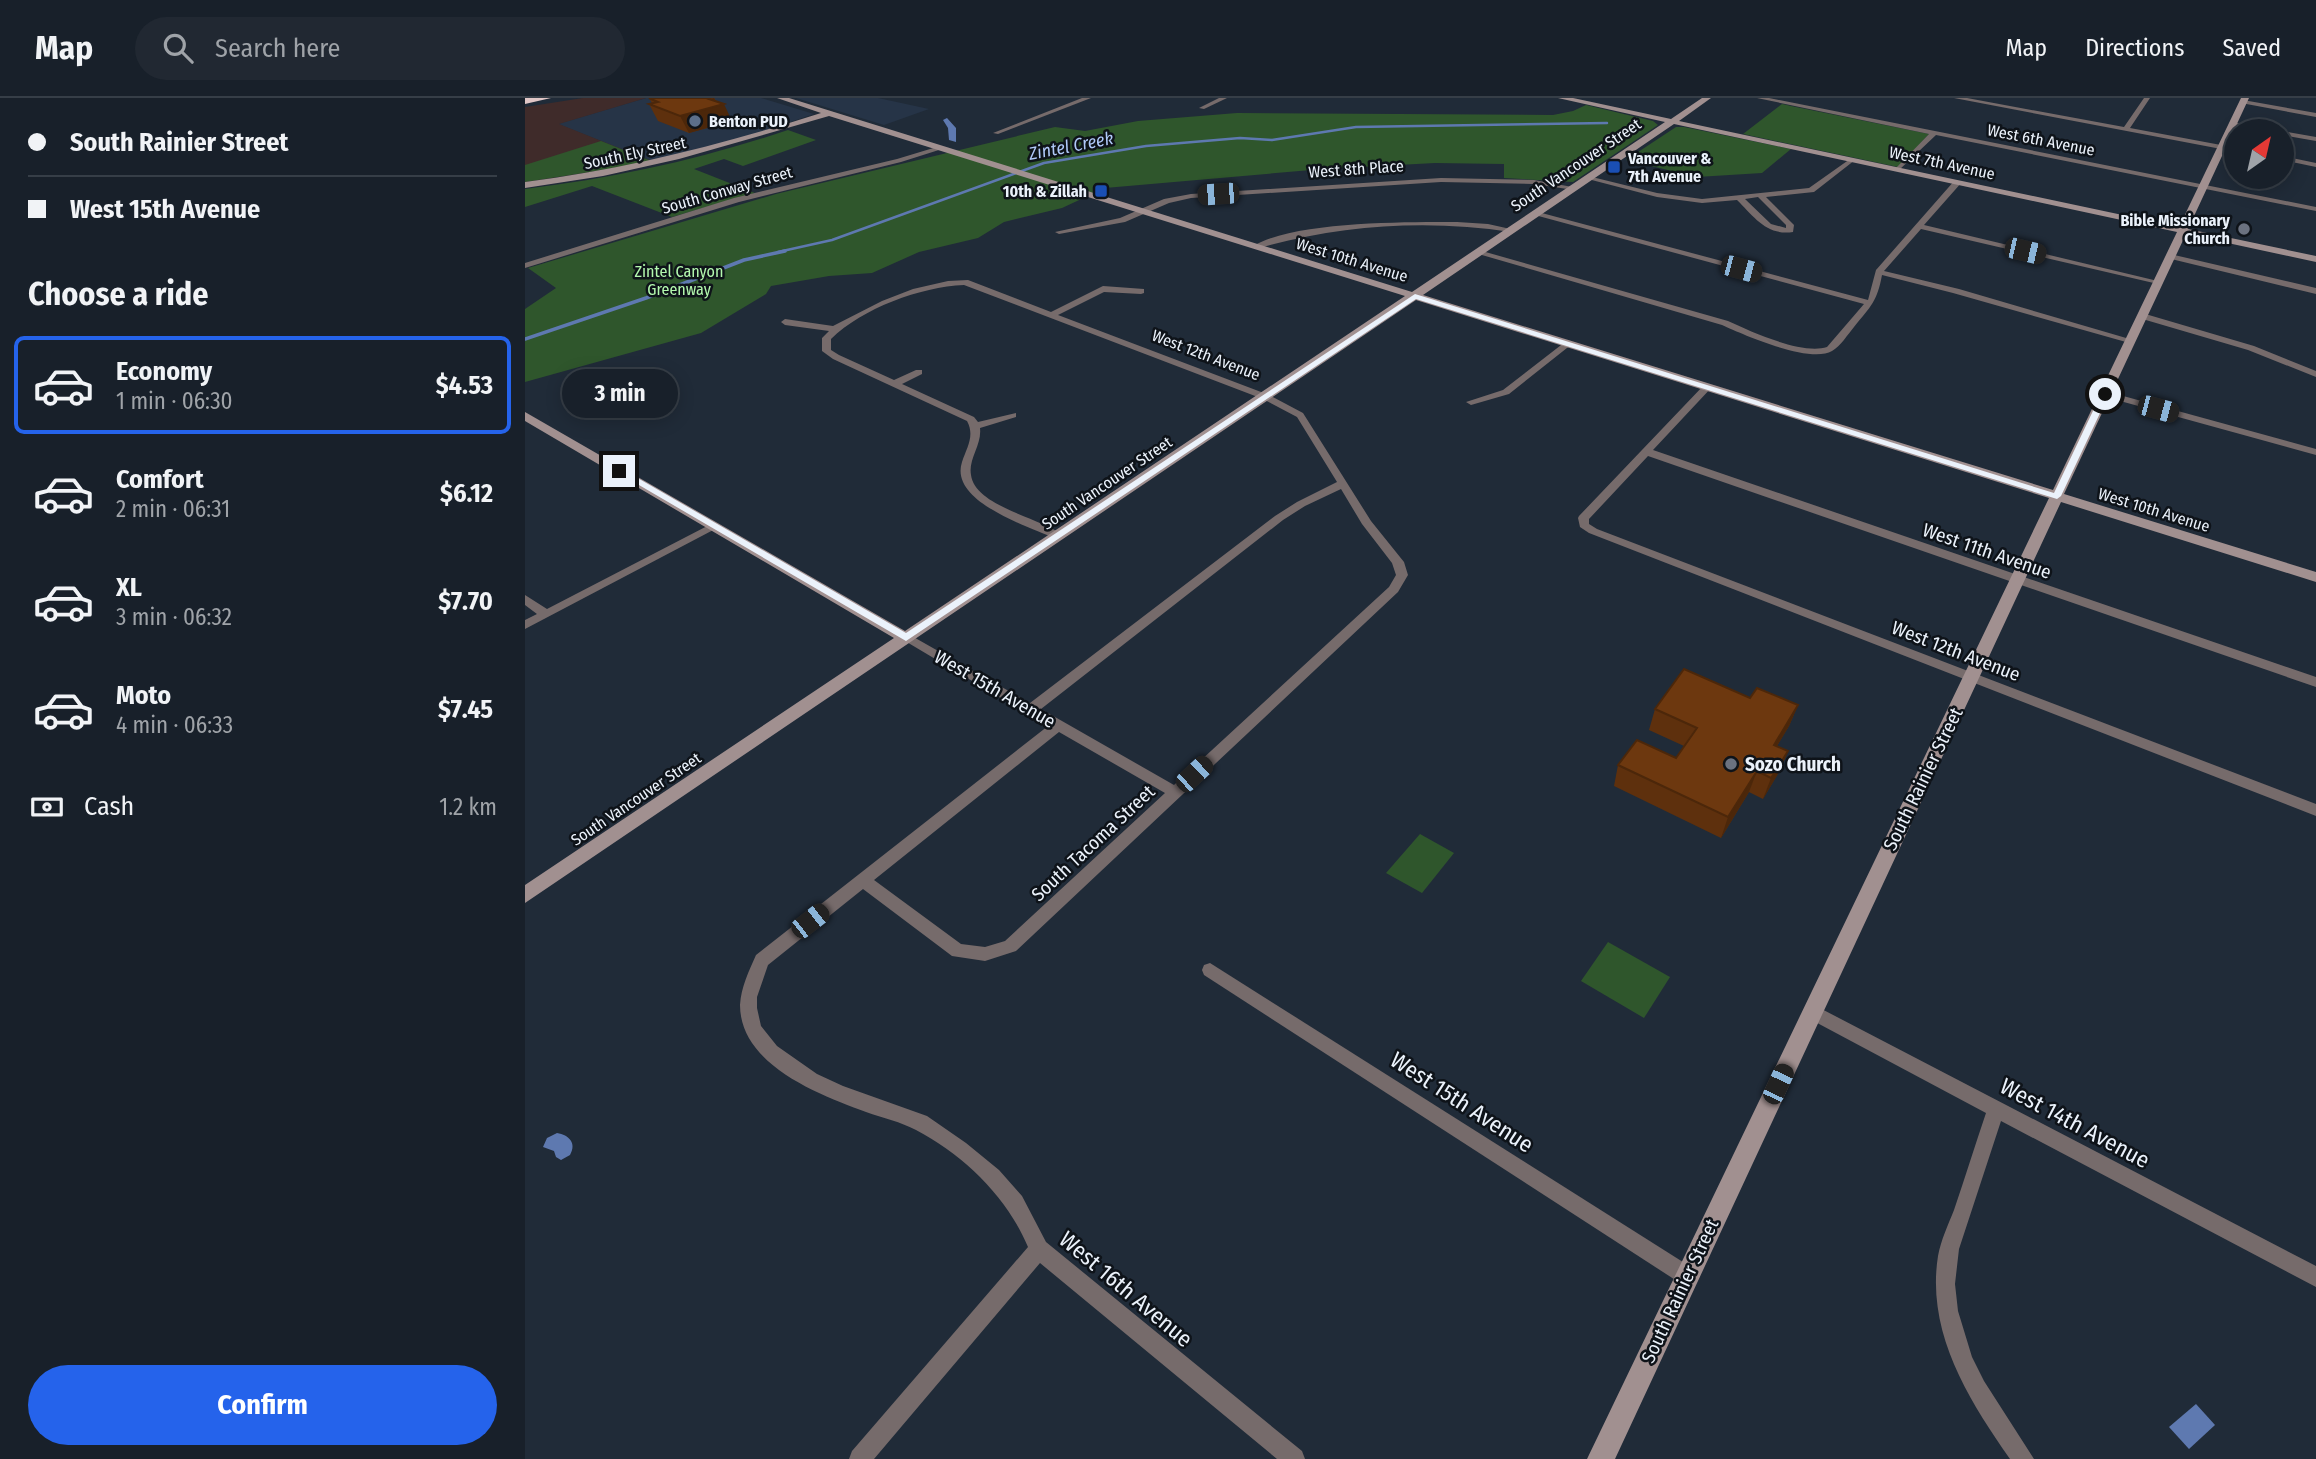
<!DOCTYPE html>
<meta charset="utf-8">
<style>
:root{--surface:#18202a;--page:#212832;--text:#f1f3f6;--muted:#9fa3a8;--line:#363e47;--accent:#2563eb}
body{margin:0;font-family:"Fira Sans Condensed",sans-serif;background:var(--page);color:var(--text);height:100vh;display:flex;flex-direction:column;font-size:26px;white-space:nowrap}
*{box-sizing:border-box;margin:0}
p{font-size:23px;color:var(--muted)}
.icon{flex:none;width:38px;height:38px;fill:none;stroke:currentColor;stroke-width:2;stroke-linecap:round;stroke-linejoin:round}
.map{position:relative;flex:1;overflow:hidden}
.sheet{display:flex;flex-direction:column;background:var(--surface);width:525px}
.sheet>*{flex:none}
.hud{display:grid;align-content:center;height:154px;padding:0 28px;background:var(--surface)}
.needle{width:46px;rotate:34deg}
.buttons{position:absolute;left:1699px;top:21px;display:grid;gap:14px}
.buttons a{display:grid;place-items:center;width:70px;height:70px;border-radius:50%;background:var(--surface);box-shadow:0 4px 18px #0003,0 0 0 2px var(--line);font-size:35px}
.end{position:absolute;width:32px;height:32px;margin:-16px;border:9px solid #ebf2fb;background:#111;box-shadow:0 0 0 4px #111}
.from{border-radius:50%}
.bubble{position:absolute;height:49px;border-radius:24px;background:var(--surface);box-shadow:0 4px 18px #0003,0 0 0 2px var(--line);font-size:23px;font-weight:700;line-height:49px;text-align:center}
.car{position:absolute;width:21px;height:42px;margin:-21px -10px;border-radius:9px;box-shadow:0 0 5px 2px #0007;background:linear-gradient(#222 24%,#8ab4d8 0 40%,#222 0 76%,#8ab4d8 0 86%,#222 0)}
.hud b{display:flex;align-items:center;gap:24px;height:66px;font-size:26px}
.hud b+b{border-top:2px solid var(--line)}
.hud i{width:18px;height:18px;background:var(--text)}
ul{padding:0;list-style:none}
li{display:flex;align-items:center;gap:21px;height:98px;margin:0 14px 10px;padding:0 14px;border:4px solid transparent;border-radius:10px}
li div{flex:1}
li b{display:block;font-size:26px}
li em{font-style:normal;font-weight:700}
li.selected{border-color:var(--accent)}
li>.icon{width:63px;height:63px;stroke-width:1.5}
h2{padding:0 28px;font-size:32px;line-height:84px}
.pay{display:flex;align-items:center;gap:18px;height:77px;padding:0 28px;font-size:26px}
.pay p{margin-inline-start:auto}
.button{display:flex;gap:14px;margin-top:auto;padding:14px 28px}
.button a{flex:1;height:80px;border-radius:42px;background:var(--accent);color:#fff;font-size:28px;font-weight:700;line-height:80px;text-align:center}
header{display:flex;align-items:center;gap:42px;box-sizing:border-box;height:98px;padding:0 35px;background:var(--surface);border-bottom:2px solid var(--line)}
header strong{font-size:33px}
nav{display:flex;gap:38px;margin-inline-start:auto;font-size:24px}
.search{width:490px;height:63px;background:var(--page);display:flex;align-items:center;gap:18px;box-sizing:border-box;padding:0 24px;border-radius:38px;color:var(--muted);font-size:26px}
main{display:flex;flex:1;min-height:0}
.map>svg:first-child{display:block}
.built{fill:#263447}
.industrial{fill:#3f2b2a}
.green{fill:#2f562c}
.water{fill:#5e79b0}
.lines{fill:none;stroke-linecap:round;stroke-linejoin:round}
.stream-far1{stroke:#5e79b0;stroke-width:2.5}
.stream{stroke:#5e79b0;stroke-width:3.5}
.canal{fill:#5e79b0;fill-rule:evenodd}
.street{fill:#766b6b;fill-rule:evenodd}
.secondary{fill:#a19090;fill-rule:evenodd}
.highway{fill:#e0c6c6;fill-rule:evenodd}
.wall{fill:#5e300d}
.shaded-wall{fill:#4c270a}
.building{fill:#6d380f;stroke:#4c270a;stroke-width:2}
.route{fill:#ebf2fb}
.service-dot{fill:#5c6f8a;stroke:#0e1319;stroke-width:2.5}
.transit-dot{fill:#1a4fb4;stroke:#0e1319;stroke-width:2.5}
.worship-dot{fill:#6b7280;stroke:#0e1319;stroke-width:2.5}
.labels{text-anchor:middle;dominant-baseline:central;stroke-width:5;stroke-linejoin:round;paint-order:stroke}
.far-poi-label{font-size:16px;font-weight:bold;fill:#ebf2fb;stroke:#0e1319;text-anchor:start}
.far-street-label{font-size:16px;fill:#ebf2fb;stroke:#0e1319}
.far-park-label{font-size:16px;fill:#b3f8ae;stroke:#0e1319}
.far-water-label{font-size:18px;font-style:italic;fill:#b0c9f9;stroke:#0e1319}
.street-label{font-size:19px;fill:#ebf2fb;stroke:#0e1319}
.poi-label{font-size:19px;font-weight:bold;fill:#ebf2fb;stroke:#0e1319;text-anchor:start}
.near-street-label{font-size:23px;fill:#ebf2fb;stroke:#0e1319}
</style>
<header>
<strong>Map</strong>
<div class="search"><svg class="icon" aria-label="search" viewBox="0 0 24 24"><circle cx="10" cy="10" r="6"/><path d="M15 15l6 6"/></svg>Search here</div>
<nav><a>Map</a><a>Directions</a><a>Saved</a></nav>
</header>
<main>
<section class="sheet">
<div class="hud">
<b><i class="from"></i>South Rainier Street</b>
<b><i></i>West 15th Avenue</b>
</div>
<h2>Choose a ride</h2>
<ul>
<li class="selected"><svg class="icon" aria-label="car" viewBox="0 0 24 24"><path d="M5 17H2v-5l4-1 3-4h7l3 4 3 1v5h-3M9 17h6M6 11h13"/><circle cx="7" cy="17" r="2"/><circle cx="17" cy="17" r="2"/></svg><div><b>Economy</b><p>1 min · 06:30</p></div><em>$4.53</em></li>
<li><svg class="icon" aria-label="car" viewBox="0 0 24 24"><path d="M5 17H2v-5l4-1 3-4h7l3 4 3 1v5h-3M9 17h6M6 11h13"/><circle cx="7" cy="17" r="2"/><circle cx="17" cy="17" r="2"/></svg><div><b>Comfort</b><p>2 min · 06:31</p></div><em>$6.12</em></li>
<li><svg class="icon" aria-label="car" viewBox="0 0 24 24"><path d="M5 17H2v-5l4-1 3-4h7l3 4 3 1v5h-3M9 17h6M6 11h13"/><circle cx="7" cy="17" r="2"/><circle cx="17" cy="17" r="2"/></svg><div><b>XL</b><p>3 min · 06:32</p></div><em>$7.70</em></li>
<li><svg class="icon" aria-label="car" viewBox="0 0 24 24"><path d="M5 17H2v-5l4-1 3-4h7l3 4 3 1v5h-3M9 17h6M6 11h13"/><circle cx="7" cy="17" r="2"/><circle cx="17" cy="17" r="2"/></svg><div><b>Moto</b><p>4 min · 06:33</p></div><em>$7.45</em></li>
</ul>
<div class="pay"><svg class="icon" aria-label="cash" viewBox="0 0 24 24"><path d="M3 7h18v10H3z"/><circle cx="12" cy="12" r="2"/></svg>Cash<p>1.2 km</p></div>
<div class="button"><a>Confirm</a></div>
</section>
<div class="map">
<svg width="1791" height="1361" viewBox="0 0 1791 1361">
<rect width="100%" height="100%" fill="#202b38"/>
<g class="built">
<path d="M121,0h115l53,16 -95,32 -65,16 -96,-38z"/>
<path d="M271,0h82l51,11 -45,16z"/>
</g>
<path class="industrial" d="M58,0h63l-87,26 95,38 -129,20v-75z"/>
<g class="green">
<path d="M1257,6l9,2 138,28 -31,33 -155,-33z"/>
<path d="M1061,7l67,16 5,4 -85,57 -69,-4v-14l-69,-1 -112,6 -218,19 -43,20 -58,14 -26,16 -59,14 -47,21 -43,3 -58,10 -5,8 -65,39 -176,49v-73l31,-21 -28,-20 248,-74 279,-67 30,4 53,-10 99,-8 316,2 20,-4z"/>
<path d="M1151,29h8l107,22 -29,24 -65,4 -71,-17z"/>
<path d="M263,32l28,10 -73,26 -19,-7 -30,10 61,24 -83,24 -80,-31 -67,21v-18c91,-11 177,-30 263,-59z"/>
<path d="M76,43l53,21 -129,20v-17z"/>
<path d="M895,736l34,19 -32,40 -36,-20z"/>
<path d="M1083,844l62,35 -26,41 -63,-37z"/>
</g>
<g class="water">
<path d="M32,1035c12,2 20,10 13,22l-9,5 -5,-3 -2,-6 -11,-4 4,-9z"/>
<path d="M1671,1306l19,21 -26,24 -20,-22z"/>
</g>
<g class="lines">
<path class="stream-far1" d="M253,154l54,-12 212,-77 102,-17 94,-8 32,2 84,-13 251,-4"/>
<path class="stream" d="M0,241l121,-41 98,-38 41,-9"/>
<path class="canal" d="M422,20l9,10v14l-7,-2 -1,-12 -5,-8z"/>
<g class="street">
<path d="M557,0h9l-93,36 -5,-1z"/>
<path d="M694,0h8l-23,11 -5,-1z"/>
<path d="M1232,0h12l547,109v4l-380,-76 -38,36 -2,-3 33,-34z"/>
<path d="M1429,0h13l157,29 20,-29h6l-20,30 107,20v4z"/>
<path d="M1718,2l73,13v4l-75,-14z"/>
<path d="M1707,24l40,7 3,2h-13l-32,-6z"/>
<path d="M1757,33l34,6v4l-34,-6z"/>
<path d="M415,48l2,3 -41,13 -162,40 -214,66v-5l209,-65 163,-39z"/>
<path d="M1757,58l34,7v4l-34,-7z"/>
<path d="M1325,61l5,1 -41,32 -48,5 28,28 -1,7c-26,4 -39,-15 -56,-32l-35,3 -45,-6 -73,-19 4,-2 69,17 45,6 107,-11zM1233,99l28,28v3l-15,-4 -26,-25z"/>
<path d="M916,80l93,2 44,8 -4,2 -40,-6 -93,-2 -250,16 -22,5 -44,19 -66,12 -4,-2 65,-14 44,-19 27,-5z"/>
<path d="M1430,82l7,2 -38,43 238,57 -4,2 -237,-55 -37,42 75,18 174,51v4l-180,-51 -71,-18c-5,27 -11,31 -28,52 -6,7 -14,20 -22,24 -22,13 -88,-16 -110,-26l-247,-72 7,-2 246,70c24,11 74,34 99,26l37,-43 -333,-90 7,-2 330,88 8,-30z"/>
<path d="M932,124l31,2 27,6 -4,2c-84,-13 -174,-7 -255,17l-4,-2c40,-26 155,-25 205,-25z"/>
<path d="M1645,156l146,34v6l-149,-36 -1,-2z"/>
<path d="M443,182l83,32 52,-26 41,3v4l-3,1 -37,-2 -46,23 211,80 34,18 68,108 33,41 4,13 -10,17 -382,359 -31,10 -33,-5 -89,-67 -95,76 -11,32v11l4,18 16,20 40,28 26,12 84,30 39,27 33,27 23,26 24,46 256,209 3,8h-28l-237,-196 -166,196h-25l3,-8 176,-204c-21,-50 -64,-92 -112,-117 -15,-8 -33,-12 -50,-18 -46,-17 -126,-47 -126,-107 1,-18 9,-34 16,-50l292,-229 -148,-88 2,-3h8l120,68 245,-187 22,-14 40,-20 -40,-65 -34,-18 -299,-114c-44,2 -101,23 -133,54v11l8,5 55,25 22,-10h6v4l-20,10 72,33 4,5 38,-9v4l-36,11c2,17 -12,31 -9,47 4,32 72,43 93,61l-6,3 -4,-1c-27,-12 -105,-37 -92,-76 5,-15 13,-26 5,-41l-134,-62 -11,-8v-13l7,-7 -44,-6 -4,-3 4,-3 48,7 49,-25 31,-12 35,-8zM816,391l21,35 30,39 4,12 -7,12 -215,198 -133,-76 242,-189 22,-14zM534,634l106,61 -160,148 -20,6 -24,-3 -87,-64z"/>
<path d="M1617,215l112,33 62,25v6l-68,-27 -109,-32v-4z"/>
<path d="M1040,244l7,2 -63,50 -38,11 -5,-3 37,-12z"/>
<path d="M1179,287l8,2 -59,63 663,227v10l-668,-231 -59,63v5l8,5 719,275v12l-727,-283 -9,-6 -2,-9 1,-2z"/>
<path d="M1580,293l211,58v6l-214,-59 -2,-2z"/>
<path d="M188,425l4,1v4l-192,101v-9l12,-6 -12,-9v-10l22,14z"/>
<path d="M685,865l484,306 3,7 -3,7 -7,3 -7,-3 -476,-308 -2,-5 2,-5z"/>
<path d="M1287,906l504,262v21l-315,-166 -42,128 -4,35 3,27 14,46 12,24 50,78h-24c-42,-60 -84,-127 -72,-203 3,-16 10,-31 16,-46 11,-32 21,-65 32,-97l-180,-96 -2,-5 2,-5z"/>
</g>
<path class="secondary" d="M252,0h12l623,194 253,-170 -107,-24h15l98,21 31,-21h9l-32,23 500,106 62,-129h8l-61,131 128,27v6l-130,-28 -122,260 252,78v10l-255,-80 -446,957h-28l462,-961 -633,-198 -891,603v-18l369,-247 -369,-217v-9l380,219 500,-335 -576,-180 -150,43 -76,17 -78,12v-6c101,-13 199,-38 296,-69zM1149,26l503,108 -124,258 -630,-195z"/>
<path class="highway" d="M0,0h26l-26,6z"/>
</g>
<g class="wall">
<path d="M124,0h65l18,23 -43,12 -31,-12 -9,-17 3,-1z"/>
<path d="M1225,600l48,7 -9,21 -12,20 11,5 -9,21 -16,27 -14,-7 -28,46 -107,-52 4,-21 58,-7 8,-12 -35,-16 6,-21z"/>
</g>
<g class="shaded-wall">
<path d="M189,0l4,8 6,-2 8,17 -43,12 -9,-17 29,-17z"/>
<path d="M1273,607l-9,21 -24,40 9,-21z"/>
<path d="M1263,653l-9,21 -16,27 8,-21z"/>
<path d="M1232,673l-8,21 -28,46 7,-21z"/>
</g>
<g class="building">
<path d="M124,0h62l-2,1 15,5 -44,12 -31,-12 9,-2z"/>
<path d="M1159,571l66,29 7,-10 41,17 -24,40 14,6 -11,18 -6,9 -14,-7 -29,46 -110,-52 19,-25 39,18 21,-30 -42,-19z"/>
</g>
<path class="route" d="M890,196l639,199 47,-99 4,-2 4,2 -48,102 -4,3 -641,-200 -510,342 -291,-170 7,-2 284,164z"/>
<circle class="service-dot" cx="170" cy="23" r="7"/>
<g class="transit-dot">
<rect x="1082" y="62" width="14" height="14" rx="3.5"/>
<rect x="569" y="86" width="14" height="14" rx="3.5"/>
</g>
<g class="worship-dot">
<circle cx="1719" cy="131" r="7"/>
<circle cx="1206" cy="666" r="7"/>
</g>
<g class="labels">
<g class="far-poi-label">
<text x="184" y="23">Benton PUD</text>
<text x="1103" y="60">Vancouver &amp;<tspan x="1103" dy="18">7th Avenue</tspan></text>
<text x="562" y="93" text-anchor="end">10th &amp; Zillah</text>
<text x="1705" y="122" text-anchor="end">Bible Missionary<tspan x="1705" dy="18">Church</tspan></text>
</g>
<g class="far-street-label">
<text transform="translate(1516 42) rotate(11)">West 6th Avenue</text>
<text transform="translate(110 55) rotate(-12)">South Ely Street</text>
<text transform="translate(1417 65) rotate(12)">West 7th Avenue</text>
<text transform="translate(1051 67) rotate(-34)">South Vancouver Street</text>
<text transform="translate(831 71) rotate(-4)">West 8th Place</text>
<text transform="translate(202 92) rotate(-16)">South Conway Street</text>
<text transform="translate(827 162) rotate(17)">West 10th Avenue</text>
<text transform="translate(681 257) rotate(21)">West 12th Avenue</text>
<text transform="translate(582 385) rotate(-34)">South Vancouver Street</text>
<text transform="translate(1629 412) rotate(17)">West 10th Avenue</text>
<text transform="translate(111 701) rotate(-34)">South Vancouver Street</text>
</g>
<g class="far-park-label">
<text x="154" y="173">Zintel Canyon<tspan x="154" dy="18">Greenway</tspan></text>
</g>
<g class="far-water-label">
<text transform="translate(546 48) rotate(-11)">Zintel Creek</text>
</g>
<g class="street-label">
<text transform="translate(1462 453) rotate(19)">West 11th Avenue</text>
<text transform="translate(1431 553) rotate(21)">West 12th Avenue</text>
<text transform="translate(470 591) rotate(30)">West 15th Avenue</text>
<text transform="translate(1398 681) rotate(-64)">South Rainier Street</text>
<text transform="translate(568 745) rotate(-43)">South Tacoma Street</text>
<text transform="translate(1155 1193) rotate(-65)">South Rainier Street</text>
</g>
<g class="poi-label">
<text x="1220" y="666">Sozo Church</text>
</g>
<g class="near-street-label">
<text transform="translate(937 1004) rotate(33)">West 15th Avenue</text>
<text transform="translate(1550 1025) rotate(28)">West 14th Avenue</text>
<text transform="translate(601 1191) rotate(40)">West 16th Avenue</text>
</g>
</g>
</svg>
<div class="buttons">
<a><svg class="needle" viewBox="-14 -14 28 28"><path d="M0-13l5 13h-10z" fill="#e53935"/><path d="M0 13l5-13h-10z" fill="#9fa3a8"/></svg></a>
</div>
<i class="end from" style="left:1580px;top:296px"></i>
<i class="end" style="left:94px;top:373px"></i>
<div class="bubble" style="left:37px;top:271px;width:116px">3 min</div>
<i class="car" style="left:693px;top:96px;rotate:266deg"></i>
<i class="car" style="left:1500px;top:153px;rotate:103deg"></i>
<i class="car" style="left:1216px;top:171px;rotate:105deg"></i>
<i class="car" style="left:1633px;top:311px;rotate:105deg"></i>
<i class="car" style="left:669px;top:676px;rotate:47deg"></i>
<i class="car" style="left:285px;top:823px;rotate:52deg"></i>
<i class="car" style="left:1253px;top:986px;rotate:25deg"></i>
</div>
</main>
